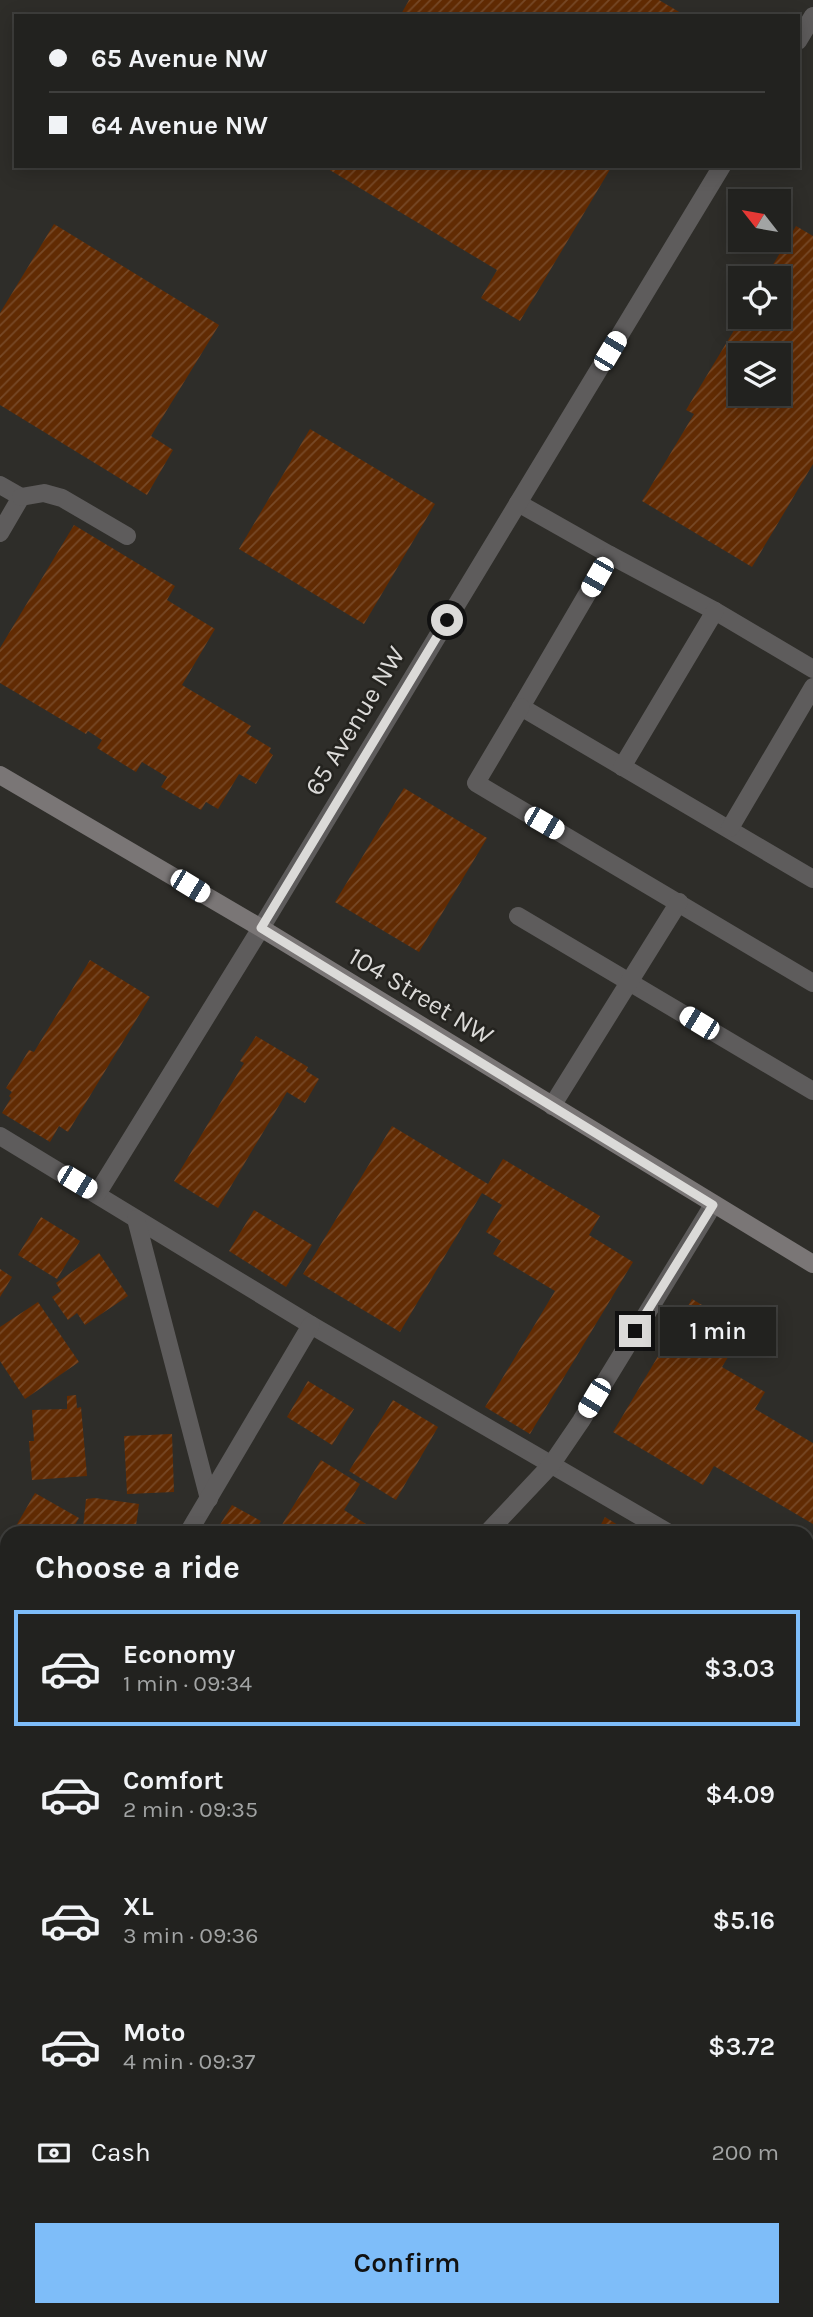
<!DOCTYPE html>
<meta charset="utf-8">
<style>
:root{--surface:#22221f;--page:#2e2f2c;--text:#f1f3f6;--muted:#a2a4a4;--line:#3f3f3d;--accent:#7ebdf9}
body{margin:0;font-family:Karla,sans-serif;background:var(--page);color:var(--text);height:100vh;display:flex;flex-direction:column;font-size:26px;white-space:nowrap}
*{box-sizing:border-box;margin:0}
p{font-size:23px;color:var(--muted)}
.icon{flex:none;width:38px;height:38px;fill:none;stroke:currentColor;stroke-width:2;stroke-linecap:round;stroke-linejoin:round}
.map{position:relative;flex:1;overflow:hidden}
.side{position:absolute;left:0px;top:1526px;width:814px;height:791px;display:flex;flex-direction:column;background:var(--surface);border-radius:21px 21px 0 0;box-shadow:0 4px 18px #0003,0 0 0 2px var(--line)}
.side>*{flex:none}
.hud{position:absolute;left:14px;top:14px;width:786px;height:154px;border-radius:0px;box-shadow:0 4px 18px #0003,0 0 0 2px var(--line);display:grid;align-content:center;height:154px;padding:0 35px;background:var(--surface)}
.needle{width:46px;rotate:301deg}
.buttons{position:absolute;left:728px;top:189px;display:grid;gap:14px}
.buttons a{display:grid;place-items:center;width:63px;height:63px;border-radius:0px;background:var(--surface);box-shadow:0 4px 18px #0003,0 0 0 2px var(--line);font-size:35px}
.end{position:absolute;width:32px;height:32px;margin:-16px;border:9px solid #dbdad8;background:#111;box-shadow:0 0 0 4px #111}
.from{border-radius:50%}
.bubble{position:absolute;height:49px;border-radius:0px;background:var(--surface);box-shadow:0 4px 18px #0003,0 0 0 2px var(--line);font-size:23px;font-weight:600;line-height:49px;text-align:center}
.car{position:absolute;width:21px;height:42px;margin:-21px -10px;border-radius:9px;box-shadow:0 0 5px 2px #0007;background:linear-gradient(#fff 24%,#345 0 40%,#fff 0 76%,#345 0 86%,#fff 0)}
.hud b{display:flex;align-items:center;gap:24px;height:66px;font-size:26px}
.hud b+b{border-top:2px solid var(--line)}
.hud i{width:18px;height:18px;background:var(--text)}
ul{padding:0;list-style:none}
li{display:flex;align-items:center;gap:21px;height:116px;margin:0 14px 10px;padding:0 21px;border:4px solid transparent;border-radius:0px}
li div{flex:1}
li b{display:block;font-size:26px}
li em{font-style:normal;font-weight:600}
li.on{border-color:var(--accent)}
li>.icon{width:63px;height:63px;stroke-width:1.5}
h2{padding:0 35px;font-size:32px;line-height:84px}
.pay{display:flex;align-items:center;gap:18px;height:77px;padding:0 35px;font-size:26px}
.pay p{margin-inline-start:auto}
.primary-button{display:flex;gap:14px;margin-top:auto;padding:14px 35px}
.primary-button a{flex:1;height:80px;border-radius:0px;background:var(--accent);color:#111;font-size:28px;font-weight:600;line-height:80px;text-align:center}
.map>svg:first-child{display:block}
.building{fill:url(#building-hatch);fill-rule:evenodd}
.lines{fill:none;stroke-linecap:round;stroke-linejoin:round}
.lane{stroke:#5e5c5c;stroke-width:18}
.street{stroke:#5e5c5c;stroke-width:18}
.secondary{stroke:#7a7676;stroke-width:18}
.route{stroke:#dbdad8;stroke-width:9}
.labels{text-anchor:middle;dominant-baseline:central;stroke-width:5;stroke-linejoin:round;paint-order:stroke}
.street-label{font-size:26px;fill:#dbdad8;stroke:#24231f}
</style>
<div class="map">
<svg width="813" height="2317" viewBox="0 0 813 2317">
<defs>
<pattern id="building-hatch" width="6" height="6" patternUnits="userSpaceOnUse" patternTransform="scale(1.75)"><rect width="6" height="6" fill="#612b03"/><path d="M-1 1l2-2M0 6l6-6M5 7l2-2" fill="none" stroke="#774927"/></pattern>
</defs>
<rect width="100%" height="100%" fill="#2e2d29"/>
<g class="building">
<path d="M409,0h250l27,16h-286z"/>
<path d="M323,166h289l-92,155 -39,-23 16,-28z"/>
<path d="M54,224l165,101 -68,111 22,14 -26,45 -147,-90v-92z"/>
<path d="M796,226l17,10v228l-61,103 -110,-66 52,-87 -8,-4 56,-93h37v-39h-14zM740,355h39v39h-39z"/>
<path d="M310,429l125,75 -71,120 -125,-75z"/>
<path d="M74,525l101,61 -8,14 48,29 -33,56 69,41 -5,7 25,15 -2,4 4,3 -17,29 -17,-10 -21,35 -12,-7 -5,8 -40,-23 6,-10 -25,-15 -6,10 -39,-24 5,-8 -14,-9 -2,3 -86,-51v-35z"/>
<path d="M404,788l83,50 -68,114 -84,-50z"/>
<path d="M90,960l60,37 -82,135 -9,-6 -9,16 -48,-29 9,-15 -2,-2 3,-4 -6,-4 23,-38 5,2z"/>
<path d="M256,1036l52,31 -2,4 13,8 -14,24 -18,-11 -69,116 -44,-27 70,-118 -4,-2z"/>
<path d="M392,1126l96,58 15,-25 97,57 -11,19 44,27 -103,172 -45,-27 70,-116 -62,-37 8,-13 -15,-9 16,-27 -20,-12 -82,139 -97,-58z"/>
<path d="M254,1210l58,35 -26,42 -57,-36z"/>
<path d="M41,1217l39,24 -23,38 -39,-24z"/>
<path d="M99,1253l29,43 -43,29 -8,-12 -9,7 -16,-23 9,-6 -5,-8z"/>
<path d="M0,1269l12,8 -12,20z"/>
<path d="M692,1299l52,31 -22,37 43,25 -10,17 58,34v81l-99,-58 -11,19 -90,-53z"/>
<path d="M38,1302l41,60 -54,37 -25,-38v-34z"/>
<path d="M308,1381l46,28 -22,36 -45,-28z"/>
<path d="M76,1395l1,13 4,-1 6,69 -55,4 -3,-39h5l-2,-31 35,-1v-13z"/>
<path d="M393,1400l45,27 -42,73 -47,-29z"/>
<path d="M172,1434l2,58 -47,2 -3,-58z"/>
<path d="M321,1460l39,24 -16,26 33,21 -1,2h-88l-8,-5z"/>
<path d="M35,1493l44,25 -9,15h-58z"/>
<path d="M95,1498l44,6 -4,29h-47l1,-4 -6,-1 3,-29z"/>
<path d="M232,1505l29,16 -7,12h-39z"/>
<path d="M605,1517l26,16h-42l5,-8 5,3z"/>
<path d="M7,1542v22l-7,-4v-6z"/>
<path d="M0,1580l7,4v43l-7,11z"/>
<path d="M4,1676l3,2v33l-7,-4v-25z"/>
<path d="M0,1775l7,4v26l-7,12z"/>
<path d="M0,2153l7,4v8l-7,12z"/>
<path d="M257,2310h10l8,5 -1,2h-21z"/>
<path d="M411,2310h34l-5,7h-18z"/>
<path d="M461,2310h57l11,7h-72z"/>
</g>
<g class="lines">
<g class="lane">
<path d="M0,485l21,12 -21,36"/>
<path d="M21,497l23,-4 18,5 65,38"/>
<path d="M518,503l92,52"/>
<path d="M813,669l-98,-58 -105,-56 -89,152 292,172"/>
<path d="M521,707l-45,76 337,200"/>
<path d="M622,767l93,-156"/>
<path d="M730,828l83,-141"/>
<path d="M518,916l295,175"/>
<path d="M552,1106l127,-204"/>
<path d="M0,1136l311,189 358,208"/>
<path d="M136,1219l73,280"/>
<path d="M188,1533l123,-208"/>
<path d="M807,1612l6,4"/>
<path d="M807,1825l6,-5"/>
<path d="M0,1846l7,-11"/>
<path d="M807,2058h6"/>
<path d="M807,2208l6,2"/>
<path d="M0,2223l7,4"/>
<path d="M84,2310l2,7"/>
<path d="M149,2310l12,7"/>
<path d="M333,2317l4,-7"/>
</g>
<g class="street">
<path d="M798,41l15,-25"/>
<path d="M97,1194l164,-266 461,-762"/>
<path d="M487,1533l64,-68 30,-44 132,-216"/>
<path d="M0,1934l7,4"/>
<path d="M807,2281h6"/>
<path d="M636,2310l12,7"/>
<path d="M664,2317l13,-7"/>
</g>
<path class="secondary" d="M0,775l261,153 552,336"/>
</g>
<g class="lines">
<path class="route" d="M447,620l-186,308 452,277 -78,126"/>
</g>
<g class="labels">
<g class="street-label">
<text transform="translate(355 721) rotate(-59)">65 Avenue NW</text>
<text transform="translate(421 996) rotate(31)">104 Street NW</text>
</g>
</g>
</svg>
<div class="buttons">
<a><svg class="needle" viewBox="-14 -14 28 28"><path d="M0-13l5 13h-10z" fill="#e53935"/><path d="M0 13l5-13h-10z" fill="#a2a4a4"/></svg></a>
<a><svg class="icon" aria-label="locate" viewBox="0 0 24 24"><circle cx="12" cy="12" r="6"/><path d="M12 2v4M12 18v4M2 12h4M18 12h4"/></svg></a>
<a><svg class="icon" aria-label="layers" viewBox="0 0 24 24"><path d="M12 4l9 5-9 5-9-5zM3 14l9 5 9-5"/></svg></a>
</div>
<i class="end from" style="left:447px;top:620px"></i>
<i class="end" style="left:635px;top:1331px"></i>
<div class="bubble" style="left:660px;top:1307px;width:116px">1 min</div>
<i class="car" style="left:610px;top:351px;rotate:31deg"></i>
<i class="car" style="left:597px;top:577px;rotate:210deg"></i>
<i class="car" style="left:544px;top:823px;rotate:120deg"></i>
<i class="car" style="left:190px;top:886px;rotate:121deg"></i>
<i class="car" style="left:699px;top:1023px;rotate:301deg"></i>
<i class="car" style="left:77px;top:1182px;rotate:121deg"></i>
<i class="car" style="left:594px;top:1398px;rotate:211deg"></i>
<div class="hud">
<b><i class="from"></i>65 Avenue NW</b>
<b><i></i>64 Avenue NW</b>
</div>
<section class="side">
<h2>Choose a ride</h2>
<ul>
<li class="on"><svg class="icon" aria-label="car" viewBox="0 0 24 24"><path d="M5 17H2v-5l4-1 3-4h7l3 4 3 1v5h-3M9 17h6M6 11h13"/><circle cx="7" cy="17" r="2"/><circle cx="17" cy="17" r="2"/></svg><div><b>Economy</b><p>1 min · 09:34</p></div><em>$3.03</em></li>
<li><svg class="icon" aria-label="car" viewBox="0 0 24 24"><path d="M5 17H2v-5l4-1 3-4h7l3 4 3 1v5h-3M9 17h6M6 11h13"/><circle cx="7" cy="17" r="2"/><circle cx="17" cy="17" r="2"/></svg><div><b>Comfort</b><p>2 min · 09:35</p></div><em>$4.09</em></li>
<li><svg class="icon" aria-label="car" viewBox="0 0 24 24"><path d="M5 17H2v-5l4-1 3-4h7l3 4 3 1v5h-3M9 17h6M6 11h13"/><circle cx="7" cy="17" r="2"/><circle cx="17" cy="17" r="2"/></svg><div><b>XL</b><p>3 min · 09:36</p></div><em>$5.16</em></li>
<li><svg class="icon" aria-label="car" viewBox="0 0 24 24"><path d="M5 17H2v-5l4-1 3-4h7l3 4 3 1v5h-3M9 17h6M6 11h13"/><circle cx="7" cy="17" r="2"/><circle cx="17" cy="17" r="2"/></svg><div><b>Moto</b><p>4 min · 09:37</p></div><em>$3.72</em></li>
</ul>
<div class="pay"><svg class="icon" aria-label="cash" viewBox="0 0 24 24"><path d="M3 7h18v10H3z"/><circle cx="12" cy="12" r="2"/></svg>Cash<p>200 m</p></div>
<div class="primary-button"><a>Confirm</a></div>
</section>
</div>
